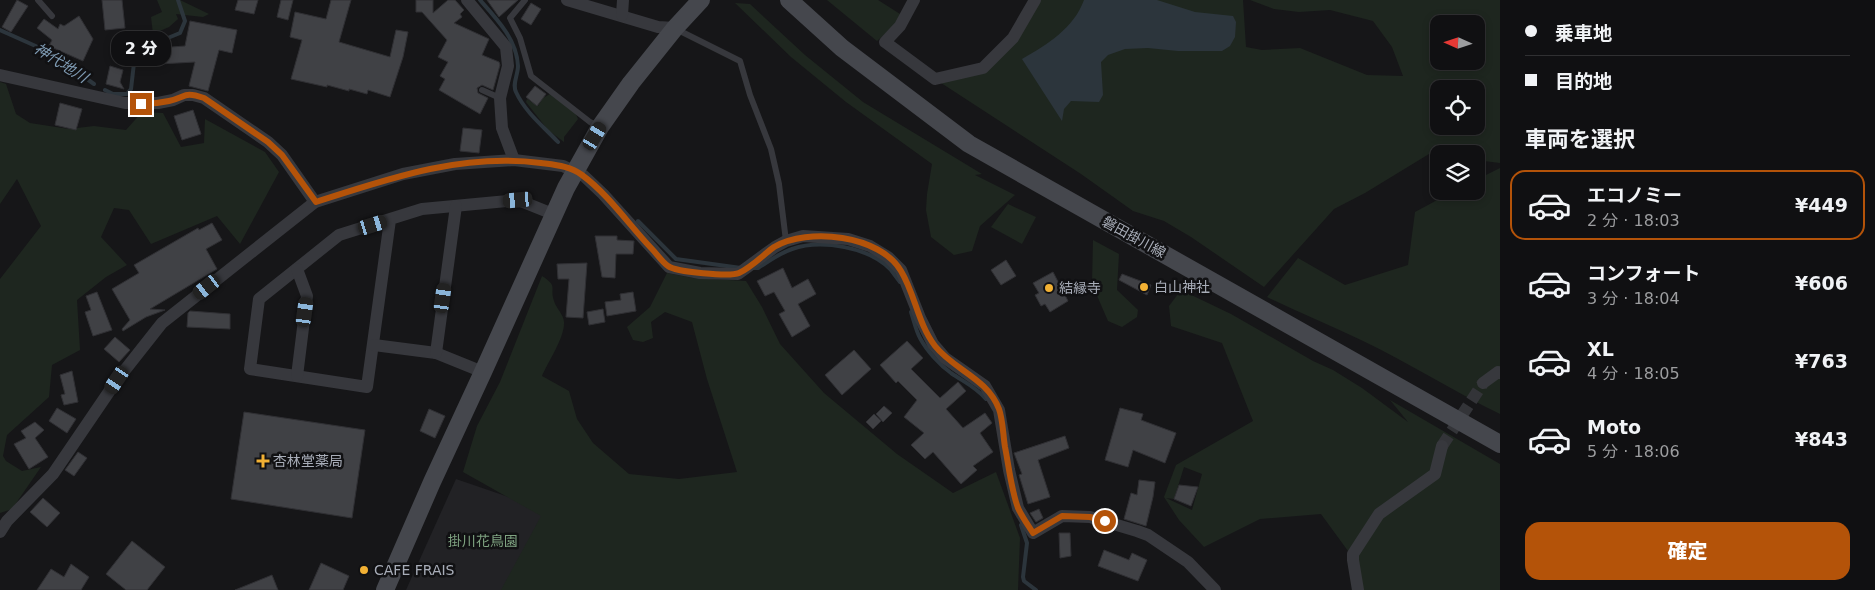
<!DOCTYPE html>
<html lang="ja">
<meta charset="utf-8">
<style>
:root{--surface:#101012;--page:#1e1e20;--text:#f1f3f6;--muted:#9c9d9f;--line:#303032;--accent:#b45309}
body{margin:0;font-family:"DejaVu Sans","Noto Sans JP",sans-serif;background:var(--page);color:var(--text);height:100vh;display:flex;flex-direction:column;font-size:19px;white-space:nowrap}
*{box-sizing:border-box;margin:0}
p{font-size:16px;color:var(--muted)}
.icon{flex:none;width:28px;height:28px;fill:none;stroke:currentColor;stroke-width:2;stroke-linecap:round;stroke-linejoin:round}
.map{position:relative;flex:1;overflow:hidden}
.drawer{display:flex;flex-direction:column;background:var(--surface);width:375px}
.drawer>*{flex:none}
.banner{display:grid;align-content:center;height:110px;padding:0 25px;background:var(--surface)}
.needle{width:32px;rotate:273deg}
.buttons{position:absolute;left:1430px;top:15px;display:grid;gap:10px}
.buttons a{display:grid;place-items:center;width:55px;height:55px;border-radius:10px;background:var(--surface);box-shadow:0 2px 8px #0003,0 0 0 1px var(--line);font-size:25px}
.end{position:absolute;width:22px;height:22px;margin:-11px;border:6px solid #b45309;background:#fff;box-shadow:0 0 0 2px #fff}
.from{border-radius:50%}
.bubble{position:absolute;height:35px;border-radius:15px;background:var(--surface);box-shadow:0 2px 8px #0003,0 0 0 1px var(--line);font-size:16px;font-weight:800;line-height:35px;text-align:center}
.car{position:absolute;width:15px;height:30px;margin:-15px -8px;border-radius:6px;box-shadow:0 0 4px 1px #0007;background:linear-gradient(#222 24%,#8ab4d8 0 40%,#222 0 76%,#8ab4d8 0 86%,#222 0)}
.banner b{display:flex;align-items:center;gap:18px;height:48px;font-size:19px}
.banner b+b{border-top:1px solid var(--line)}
.banner i{width:12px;height:12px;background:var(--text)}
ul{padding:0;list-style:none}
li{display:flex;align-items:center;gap:15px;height:70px;margin:0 10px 8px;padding:0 15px;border:2px solid transparent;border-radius:15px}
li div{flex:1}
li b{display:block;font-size:19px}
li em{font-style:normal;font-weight:800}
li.selected{border-color:var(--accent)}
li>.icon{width:45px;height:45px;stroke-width:1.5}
h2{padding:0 25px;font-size:22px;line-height:60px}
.action{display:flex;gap:10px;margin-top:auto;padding:10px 25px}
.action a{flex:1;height:58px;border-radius:15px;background:var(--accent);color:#fff;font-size:20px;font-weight:800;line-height:58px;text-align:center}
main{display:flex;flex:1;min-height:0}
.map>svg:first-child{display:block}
.built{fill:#222225}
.green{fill:#1e261f;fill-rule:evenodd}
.water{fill:#2c353c}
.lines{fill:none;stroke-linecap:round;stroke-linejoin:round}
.stream{stroke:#2c353c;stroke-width:4}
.building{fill:#404145;stroke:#303034}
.street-tunnel{stroke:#333438;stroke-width:12;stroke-dasharray:12 6;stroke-linecap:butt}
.lane{stroke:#37383d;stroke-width:6}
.street{stroke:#37383d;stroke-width:12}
.secondary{stroke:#45474d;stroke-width:18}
.route{stroke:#b45309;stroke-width:6}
.poi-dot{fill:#f2b134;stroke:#111113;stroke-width:2}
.labels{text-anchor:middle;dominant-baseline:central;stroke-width:5;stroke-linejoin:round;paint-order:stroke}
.street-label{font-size:14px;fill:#a8adb8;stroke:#111113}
.poi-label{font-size:14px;fill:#a8adb8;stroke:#111113;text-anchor:start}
.park-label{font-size:14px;fill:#7fa381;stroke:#111113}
.water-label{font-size:15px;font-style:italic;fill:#7f9bb3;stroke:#111113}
</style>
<main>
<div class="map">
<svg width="1500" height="590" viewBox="0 0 1500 590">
<rect width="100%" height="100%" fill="#161618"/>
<path class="built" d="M456,479l304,104 15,7h-369z"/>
<g class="green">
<path d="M157,0h23l29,14 -6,3 -27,-3 2,5 -9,8 -16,7 -2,-17 11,-5z"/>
<path d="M827,0h51l22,14 -4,10 -19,17z"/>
<path d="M1035,0h208l3,47 16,3 38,-2 67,27 36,1 -11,-29 -19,-26 -43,-11 -31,2 -25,-3 -24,-9h250v163l-24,-3v-6h-47l-64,39 -31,16 -70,78 -73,-50 -27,-16 -31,-10 -52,-37 -146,-95 53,-9zM1439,24h37v37h-37zM1439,89h37v37h-37z"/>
<path d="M735,3l15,1 55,51 58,47 119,72 -7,1 40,20 -35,31 -8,25 -18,4 -23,-18 -5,-27 1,-16 5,-30 -86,-62 -55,-45z"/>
<path d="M0,82l6,2 10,30 14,9 39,6 25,-3 32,4 16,-18 21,1 18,34 23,-4 1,-24 60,33 14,20 -39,72 -23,-28 -66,28 -22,-34 -15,-2 -13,29 26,28 -21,12 -29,23 3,50 -28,15 -3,32 -42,38 -4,21 3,5 16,10 19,-4 -29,42 -12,4v-234l41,-53 -24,-47 -17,25z"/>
<path d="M550,94l25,18 3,7 -14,18v5l-16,-12 -22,-28 1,-3 11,7 5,-8z"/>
<path d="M1500,168v246c-47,-23 -91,-51 -139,-74 -31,-15 -63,-28 -94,-43l31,-39 47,27 63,-20 7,-53 39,-21h22v-11z"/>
<path d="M1008,204l28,13 -14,27 -31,-17z"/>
<path d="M1093,240l26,14 -2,36 21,20 -1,7 -15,10 -14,-6 -16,-37z"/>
<path d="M667,273l26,5 53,3 16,26 18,37 44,49 73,61 56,39 43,-21 24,66 -2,52h-517l40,-74 -78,-44 14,-46 23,-44 42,-106c17,11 7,11 12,25 2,7 10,14 10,21 1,15 -16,40 -22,54l27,15 8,28 16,24 36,31 50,5 58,-7 -30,-93 -15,-57 -27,-10 -14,10 2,16 -10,4 -10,-2 -6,-13 23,-20z"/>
<path d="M1181,290l50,24 82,47 20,9 29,18 46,34 -18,-22 110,64v126h-139l-5,-31 23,-44 -31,36 -27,-37 -61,5 -56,28 -25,-27 -15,-23 12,-32 77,-44 -31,-78 -51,-17 -2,-20zM1184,467l18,7 -10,36 -26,-12 8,1z"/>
</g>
<path class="water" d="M1084,0h73l38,12 38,4 3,6 -1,15 -5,9 -8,5h-44l-30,-3 -23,1 -17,6 -7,7 2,33 -4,7 -28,-1 -7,8 -2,12 -40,-62c25,-14 52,-31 62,-59z"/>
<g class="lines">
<g class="stream">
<path d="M480,0c17,19 37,40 38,66 0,9 -6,18 -2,26 9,20 28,35 42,50"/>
<path d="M0,30l49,22 45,32"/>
<path d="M105,90l8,4h14l4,-5 3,-26 7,-14 39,-16 5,-12 -7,-21"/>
<path d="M638,221l38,38 65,9"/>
<path d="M753,268h5c11,-7 22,-15 34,-19 29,-10 78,-2 99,21 3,4 6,8 9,12"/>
<path d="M911,312c3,9 5,19 9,26 7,13 20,27 31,35 13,9 25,14 35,26"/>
<path d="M1021,525l6,18 -4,34 1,4 12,9"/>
</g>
</g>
<g class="building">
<path d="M17,0l11,6 -17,26 -9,-5z"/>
<path d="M102,0h20l3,28 -20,2z"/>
<path d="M238,0h20l-4,14 -19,-4z"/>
<path d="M281,0h12l-5,20 -11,-3z"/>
<path d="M331,0h20l-12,42 51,15 6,-27 12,2 -5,25 -13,40 -22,-7 -1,4 -18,-5v2l-22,-6v2l-36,-8 11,-39 -12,-3 5,-25 31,7z"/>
<path d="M416,0h17v13l15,-13h7l9,10 -4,4 2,3 -8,6 35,16 -7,16 17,7 1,3 -7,25 -11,-5 -5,3 1,5 10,5 -8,16 -41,-24 6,-11 -5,-3 8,-14 -10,-5 9,-17 -25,-28h-6z"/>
<path d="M487,0h31l-19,17z"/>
<path d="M531,3l10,6 -10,16 -10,-6z"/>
<path d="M79,16l14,23 -10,22 -34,-15 3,-6 -15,-12 7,-9 14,10 2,-5 4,2z"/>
<path d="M190,21l47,9 -5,23 -13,-3 -11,41 -19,-5 6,-24 -36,2 -1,-16 27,-2z"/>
<path d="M110,66l13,4 -3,12 4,7 -18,-5z"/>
<path d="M535,86l11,8 -9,12 -11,-9z"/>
<path d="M60,103l22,6 -6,21 -21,-5z"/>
<path d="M193,110l8,24 -19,6 -8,-24z"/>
<path d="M463,128l19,2 -3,23 -19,-2z"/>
<path d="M212,223l10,17 -16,9 11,20 -67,40 15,1 -19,7 -23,14 -1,-2 8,-9 -18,-31 27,-16 -5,-8 64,-37 1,2z"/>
<path d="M595,236h22v4l17,1 -1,13h-17l-1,24 -13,-1z"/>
<path d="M1006,260l10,16 -15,9 -10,-15z"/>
<path d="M587,263l-4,55 -17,-1 3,-38h-11l-1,-15z"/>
<path d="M783,268l9,20 16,-9 8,15 -18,10 12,22 -18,11 -13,-23 6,-3 -11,-19 -9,4 -8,-15z"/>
<path d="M1053,272l15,29 -18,11 -5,-8 -4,2 -6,-11 4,-2 -6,-10z"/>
<path d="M1122,274l29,11 -4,10 -28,-15z"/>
<path d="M97,292l15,38 -19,6 -8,-24 6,-2 -5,-14z"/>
<path d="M633,292l3,19 -29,5 -2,-14 16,-2 -1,-6z"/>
<path d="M603,309l2,13 -16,3 -2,-13z"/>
<path d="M190,311l40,3v15l-43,-2 1,-14z"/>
<path d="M115,337l15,13 -11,12 -15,-13z"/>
<path d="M907,341l16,17 -12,11 29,29 18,-16 8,9 -20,18 17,19 22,-15 7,10 -12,10 13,19 -20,14 4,4 -16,14 -28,-32 -8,7 -14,-14 13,-12 -20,-16 13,-17 -19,-19 -2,2 -16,-18z"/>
<path d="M854,350l17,19 -29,26 -17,-20z"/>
<path d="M72,371l6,31 -14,3 -3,-10 4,-1 -5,-19z"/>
<path d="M884,406l8,7 -9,9 -7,-8z"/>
<path d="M57,408l19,11 -9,14 -18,-12z"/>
<path d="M1120,408l23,6 -2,6 35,13 -11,30 -32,-13 -5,17 -23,-7z"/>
<path d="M429,409l16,7 -10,22 -15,-7z"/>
<path d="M244,412l121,18 -13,88 -121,-19z"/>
<path d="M874,414l7,7 -8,8 -7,-7z"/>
<path d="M35,422l9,8 -9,8 13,19 -19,12 -15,-25 12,-6 -5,-7z"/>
<path d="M1065,436l4,12 -31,12 12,37 -22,7 -9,-29 3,-1 -8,-21z"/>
<path d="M78,452l9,6 -13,18 -9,-6z"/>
<path d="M1139,480l16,2 -2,15 -7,29 -22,-7 7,-26 6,2z"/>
<path d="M1179,485l19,2 -7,19 -17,-7z"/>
<path d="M43,498l17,15 -13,14 -17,-15z"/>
<path d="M1039,509l4,9 -7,4 -6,-9z"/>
<path d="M1059,533h11l1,23 -11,2z"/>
<path d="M132,541l33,26 -18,23h-21l-20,-16z"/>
<path d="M1104,550l25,10 3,-7 15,7 -9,21 -40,-15z"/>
<path d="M321,563l28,13 -6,14h-34z"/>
<path d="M71,564l18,13 -8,13h-44l14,-21 13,8z"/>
<path d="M272,575l6,15h-43z"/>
</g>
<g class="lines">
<path class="street-tunnel" d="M1442,446l41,-63"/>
<g class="lane">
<path d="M38,0l14,16"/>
<path d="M525,0l-15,18 10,20 11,38 59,46 10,5"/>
<path d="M676,29l64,32 10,34 21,54 8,35 7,57"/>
<path d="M482,90l18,8"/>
</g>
<g class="street">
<path d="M467,0l39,47 2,19 -8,32 2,30 12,32"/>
<path d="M567,0l91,27 17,1"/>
<path d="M914,0l-14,26 -15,16 50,37 48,-11 30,-30 22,-38"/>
<path d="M622,15l1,-15"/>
<path d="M0,75l125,28h33l15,-3 11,-5h9l11,3 64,44 14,13 33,47"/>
<path d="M390,220l-23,167 -117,-18 9,-70 80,-64 83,-26 96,-9 35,14"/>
<path d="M374,345l62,8 47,19"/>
<path d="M436,353l20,-147"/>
<path d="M297,376l10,-80 -10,-27"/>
<path d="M1483,383l15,-11 2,1"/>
<path d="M0,532l7,-11 46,-47 64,-94 45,-57 153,-121 88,-28 52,-10 59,-4 49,6 21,10 19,18 66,73 31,6 38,1 37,-27 11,-6 17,-5 45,3 22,7 18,11 13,13 19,48 13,26 12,14 40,28 14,24 10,60 9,38 15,25 29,-17 28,1 47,14 11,4 40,27 27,28"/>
<path d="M1358,590l-5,-30v-6l26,-40 56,-40 7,-28"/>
</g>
<g class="secondary">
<path d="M789,0l53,48 127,96 531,300"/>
<path d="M385,590l47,-108 51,-110 83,-184 34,-61 31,-44 44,-55 26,-28"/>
</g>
</g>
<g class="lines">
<path class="route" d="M141,104c10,0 19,-1 28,-3 18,-4 14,-10 35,-3l64,44 14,13 34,47c74,-24 146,-49 225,-39 15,2 29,3 41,12 27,20 47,50 70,74 5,5 10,13 16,17 8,6 62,11 71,7 13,-6 24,-18 35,-26 34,-20 106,-12 127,24 14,23 17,53 34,75 19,24 52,32 64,63 4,11 4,26 6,38 4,20 6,42 13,61 4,9 10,17 15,25l29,-17 28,1 15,4"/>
</g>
<g class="poi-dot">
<circle cx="1144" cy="287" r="5"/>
<circle cx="1049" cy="288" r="5"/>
<path d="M260.5 453.5h5v5h5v5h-5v5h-5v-5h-5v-5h5z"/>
<circle cx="364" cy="570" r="5"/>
</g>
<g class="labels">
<g class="street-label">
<text transform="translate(1134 237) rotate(29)">磐田掛川線</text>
</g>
<g class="poi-label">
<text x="1154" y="287">白山神社</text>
<text x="1059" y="288">結縁寺</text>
<text x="273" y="461">杏林堂薬局</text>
<text x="374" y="570">CAFE FRAIS</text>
</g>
<g class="park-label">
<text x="483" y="541">掛川花鳥園</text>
</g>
<g class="water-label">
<text transform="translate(61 63) rotate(32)">神代地川</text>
</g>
</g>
</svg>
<div class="buttons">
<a><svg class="needle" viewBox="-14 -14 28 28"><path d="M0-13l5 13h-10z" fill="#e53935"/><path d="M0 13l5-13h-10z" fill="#9c9d9f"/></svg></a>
<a><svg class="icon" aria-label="locate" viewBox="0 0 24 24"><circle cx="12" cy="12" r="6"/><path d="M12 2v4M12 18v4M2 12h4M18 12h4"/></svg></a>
<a><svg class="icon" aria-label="layers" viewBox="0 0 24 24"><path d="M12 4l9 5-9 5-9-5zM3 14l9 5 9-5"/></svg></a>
</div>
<i class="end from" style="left:1105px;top:521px"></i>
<i class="end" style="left:141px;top:104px"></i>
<div class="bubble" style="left:111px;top:31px;width:60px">2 分</div>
<i class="car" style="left:595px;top:136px;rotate:31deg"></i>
<i class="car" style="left:518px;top:200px;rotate:265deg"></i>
<i class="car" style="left:373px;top:225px;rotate:73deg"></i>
<i class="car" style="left:207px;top:287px;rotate:232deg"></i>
<i class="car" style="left:443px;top:298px;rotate:8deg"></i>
<i class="car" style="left:305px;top:312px;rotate:8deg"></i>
<i class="car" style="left:117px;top:380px;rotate:214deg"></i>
</div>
<section class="drawer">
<div class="banner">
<b><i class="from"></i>乗車地</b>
<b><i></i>目的地</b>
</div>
<h2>車両を選択</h2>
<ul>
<li class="selected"><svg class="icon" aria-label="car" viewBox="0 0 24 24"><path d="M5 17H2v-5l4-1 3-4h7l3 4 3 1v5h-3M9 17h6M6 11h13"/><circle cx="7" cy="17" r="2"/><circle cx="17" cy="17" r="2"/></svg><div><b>エコノミー</b><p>2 分 · 18:03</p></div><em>¥449</em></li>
<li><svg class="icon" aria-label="car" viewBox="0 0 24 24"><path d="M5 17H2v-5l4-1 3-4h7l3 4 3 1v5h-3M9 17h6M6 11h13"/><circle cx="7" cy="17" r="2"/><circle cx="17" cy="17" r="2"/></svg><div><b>コンフォート</b><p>3 分 · 18:04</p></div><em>¥606</em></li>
<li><svg class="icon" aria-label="car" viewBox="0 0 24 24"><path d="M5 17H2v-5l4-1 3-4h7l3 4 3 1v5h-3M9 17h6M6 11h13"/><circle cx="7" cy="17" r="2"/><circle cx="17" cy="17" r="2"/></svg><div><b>XL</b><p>4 分 · 18:05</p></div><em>¥763</em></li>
<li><svg class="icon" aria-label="car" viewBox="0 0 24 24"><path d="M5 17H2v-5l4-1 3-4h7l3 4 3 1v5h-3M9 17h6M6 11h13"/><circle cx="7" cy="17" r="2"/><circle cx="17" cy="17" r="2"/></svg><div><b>Moto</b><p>5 分 · 18:06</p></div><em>¥843</em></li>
</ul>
<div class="action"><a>確定</a></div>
</section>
</main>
